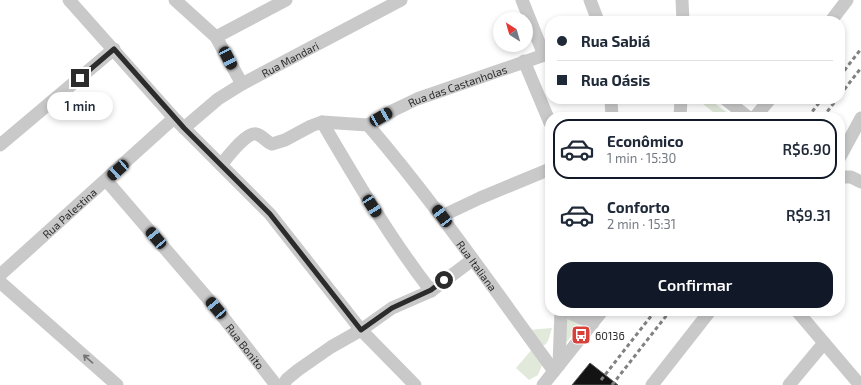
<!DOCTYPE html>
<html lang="pt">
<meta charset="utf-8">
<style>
:root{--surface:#fff;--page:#f2f2f3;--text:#1f2937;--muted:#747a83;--line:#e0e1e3;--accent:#111827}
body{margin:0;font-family:"Exo 2",sans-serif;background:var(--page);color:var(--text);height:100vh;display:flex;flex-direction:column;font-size:15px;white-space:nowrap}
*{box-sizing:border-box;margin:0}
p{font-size:13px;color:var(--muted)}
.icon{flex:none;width:22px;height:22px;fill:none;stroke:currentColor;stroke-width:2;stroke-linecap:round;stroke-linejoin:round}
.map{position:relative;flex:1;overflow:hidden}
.panel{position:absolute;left:545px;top:112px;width:300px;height:204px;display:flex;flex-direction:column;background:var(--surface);border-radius:16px;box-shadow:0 2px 6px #0003}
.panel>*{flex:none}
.top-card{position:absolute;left:545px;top:16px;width:300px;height:88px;border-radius:16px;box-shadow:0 2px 6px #0003;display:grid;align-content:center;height:88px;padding:0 12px;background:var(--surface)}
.needle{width:26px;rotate:323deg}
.controls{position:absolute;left:493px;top:12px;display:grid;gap:8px}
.controls a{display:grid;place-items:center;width:40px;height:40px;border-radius:50%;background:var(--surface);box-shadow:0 2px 6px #0003;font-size:20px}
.end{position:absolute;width:18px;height:18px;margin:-9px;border:5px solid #2c2c2c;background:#fff;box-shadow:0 0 0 2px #fff}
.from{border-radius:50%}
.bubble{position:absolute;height:28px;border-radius:14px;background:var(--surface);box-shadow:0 2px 6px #0003;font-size:13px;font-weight:600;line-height:28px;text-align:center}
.car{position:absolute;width:12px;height:24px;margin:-12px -6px;border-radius:5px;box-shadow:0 0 3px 1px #0007;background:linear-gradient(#222 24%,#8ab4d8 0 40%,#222 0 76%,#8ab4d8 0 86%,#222 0)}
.top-card b{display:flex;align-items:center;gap:14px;height:38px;font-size:15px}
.top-card b+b{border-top:1px solid var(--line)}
.top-card i{width:10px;height:10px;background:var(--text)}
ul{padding:7px 0 0;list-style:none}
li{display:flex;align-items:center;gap:12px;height:60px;margin:0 8px 6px;padding:0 4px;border:2px solid transparent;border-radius:16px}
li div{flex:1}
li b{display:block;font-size:15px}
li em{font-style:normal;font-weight:600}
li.active{border-color:var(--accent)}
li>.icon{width:36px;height:36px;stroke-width:1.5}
.primary-button{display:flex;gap:8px;margin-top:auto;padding:8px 12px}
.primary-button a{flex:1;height:46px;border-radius:16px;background:var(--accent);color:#fff;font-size:16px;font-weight:600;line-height:46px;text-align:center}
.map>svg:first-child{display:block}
.green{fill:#e1e9db}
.building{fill:#131313;stroke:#5a5a5a}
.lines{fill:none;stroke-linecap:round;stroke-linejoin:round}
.minor{stroke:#c9c9c9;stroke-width:13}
.rail{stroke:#818181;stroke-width:3;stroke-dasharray:4 3;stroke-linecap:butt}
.oneway{stroke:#737373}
.route{stroke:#2c2c2c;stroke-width:5}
.labels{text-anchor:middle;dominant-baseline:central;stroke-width:4;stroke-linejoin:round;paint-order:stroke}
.street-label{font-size:11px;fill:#2c2c2c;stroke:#fff}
.poi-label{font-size:11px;fill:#2c2c2c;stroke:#fff;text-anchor:start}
</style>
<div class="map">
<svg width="861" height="385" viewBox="0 0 861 385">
<rect width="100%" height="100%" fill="#fff"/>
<g class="green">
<path d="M697,99h12l24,18h-14z"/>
<path d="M566,318l16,5 -17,21z"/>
<path d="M552,328l-4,13 -3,4h-3l-13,-15z"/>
<path d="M533,348l9,17 -4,10 -9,5 -13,-12z"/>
</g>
<path class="building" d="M590,363l28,22h-46z"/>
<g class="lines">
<g class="minor">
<path d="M69,0l105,118 96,96 91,116 54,55"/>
<path d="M175,0l41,37 26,47"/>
<path d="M522,0l22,55"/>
<path d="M590,0l8,21"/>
<path d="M682,0l1,21"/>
<path d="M831,21l16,-21"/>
<path d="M216,37l70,-37"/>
<path d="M524,61l26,62"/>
<path d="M611,99l1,18"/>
<path d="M725,99l23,18"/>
<path d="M680,117l1,-18"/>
<path d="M755,117l15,-18"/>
<path d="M322,122c34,58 68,116 109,169"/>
<path id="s1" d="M368,125c67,78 125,163 186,246"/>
<path id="s2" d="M184,128l34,-29 24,-15 159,-84"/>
<path d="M0,145l114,-96"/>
<path d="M840,157l21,-39"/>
<path id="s3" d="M221,165c5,-6 26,-34 35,-31 6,1 10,8 16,10l13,-4 26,-14 11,-4 46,3 26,-15 23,-11 133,-46"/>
<path d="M840,177h11l10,5"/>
<path id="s4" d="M106,180l110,128 60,77"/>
<path d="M442,216l38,-18 70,-29"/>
<path id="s5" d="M0,275l174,-157"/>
<path d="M0,282l117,103"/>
<path d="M565,311l28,12"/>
<path d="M797,311l63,74"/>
<path d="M559,365l2,-54"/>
<path d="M283,385l4,-6 11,-9 33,-23 30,-17 31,-22 39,-17 41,-31"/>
<path d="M543,385l59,-74"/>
<path d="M652,385l58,-74"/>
<path d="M789,385l35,-42"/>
</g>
<g class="rail">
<path d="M840,76l21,-27"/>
<path d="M840,95l21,-27"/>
<path d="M808,117l14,-18"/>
<path d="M823,117l14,-18"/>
<path d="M601,380l54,-69"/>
<path d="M612,385l58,-74"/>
</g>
</g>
<defs><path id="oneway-shaft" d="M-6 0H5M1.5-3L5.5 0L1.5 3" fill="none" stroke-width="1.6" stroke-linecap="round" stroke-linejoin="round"/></defs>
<use class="oneway" href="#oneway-shaft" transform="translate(88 359) rotate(-139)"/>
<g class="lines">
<path class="route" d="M80,78l34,-29 70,79 86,86 91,116 31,-22 39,-18 13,-10"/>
</g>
<defs>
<g id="bus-square" transform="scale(1)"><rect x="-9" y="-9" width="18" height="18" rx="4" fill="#d8403a" stroke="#fff"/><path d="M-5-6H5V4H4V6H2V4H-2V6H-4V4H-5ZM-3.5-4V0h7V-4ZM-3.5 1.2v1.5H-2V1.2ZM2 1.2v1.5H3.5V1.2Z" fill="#fff"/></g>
</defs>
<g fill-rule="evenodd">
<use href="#bus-square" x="581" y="335"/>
</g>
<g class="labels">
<g class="street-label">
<text stroke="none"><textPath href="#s2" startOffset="127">Rua Mandari</textPath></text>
<text stroke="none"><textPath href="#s3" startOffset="266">Rua das Castanholas</textPath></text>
<text stroke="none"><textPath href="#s5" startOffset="93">Rua Palestina</textPath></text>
<text stroke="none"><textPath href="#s1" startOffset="178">Rua Italiana</textPath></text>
<text stroke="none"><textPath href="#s4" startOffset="217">Rua Bonito</textPath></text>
</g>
<g class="poi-label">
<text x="595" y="335">60136</text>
</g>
</g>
</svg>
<div class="controls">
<a><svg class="needle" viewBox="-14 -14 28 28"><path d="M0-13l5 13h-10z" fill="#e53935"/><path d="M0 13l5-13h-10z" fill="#747a83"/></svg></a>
</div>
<i class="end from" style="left:444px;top:280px"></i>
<i class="end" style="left:80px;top:78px"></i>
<div class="bubble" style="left:47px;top:92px;width:66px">1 min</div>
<i class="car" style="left:228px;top:58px;rotate:153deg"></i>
<i class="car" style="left:381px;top:117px;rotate:60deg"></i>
<i class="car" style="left:118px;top:170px;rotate:228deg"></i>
<i class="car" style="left:372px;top:206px;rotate:147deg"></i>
<i class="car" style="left:442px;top:216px;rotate:323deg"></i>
<i class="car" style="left:156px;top:238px;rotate:320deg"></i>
<i class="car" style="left:216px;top:308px;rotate:320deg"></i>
<div class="top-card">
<b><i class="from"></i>Rua Sabiá</b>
<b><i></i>Rua Oásis</b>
</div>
<section class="panel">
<ul>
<li class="active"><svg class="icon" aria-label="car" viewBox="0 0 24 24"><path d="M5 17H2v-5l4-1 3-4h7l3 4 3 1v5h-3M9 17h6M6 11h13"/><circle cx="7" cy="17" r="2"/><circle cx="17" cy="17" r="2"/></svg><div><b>Econômico</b><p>1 min · 15:30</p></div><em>R$6.90</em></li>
<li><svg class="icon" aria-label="car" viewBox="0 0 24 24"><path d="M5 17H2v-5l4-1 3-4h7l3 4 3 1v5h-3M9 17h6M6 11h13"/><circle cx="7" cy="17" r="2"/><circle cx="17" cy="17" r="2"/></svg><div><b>Conforto</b><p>2 min · 15:31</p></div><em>R$9.31</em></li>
</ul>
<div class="primary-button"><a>Confirmar</a></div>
</section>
</div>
